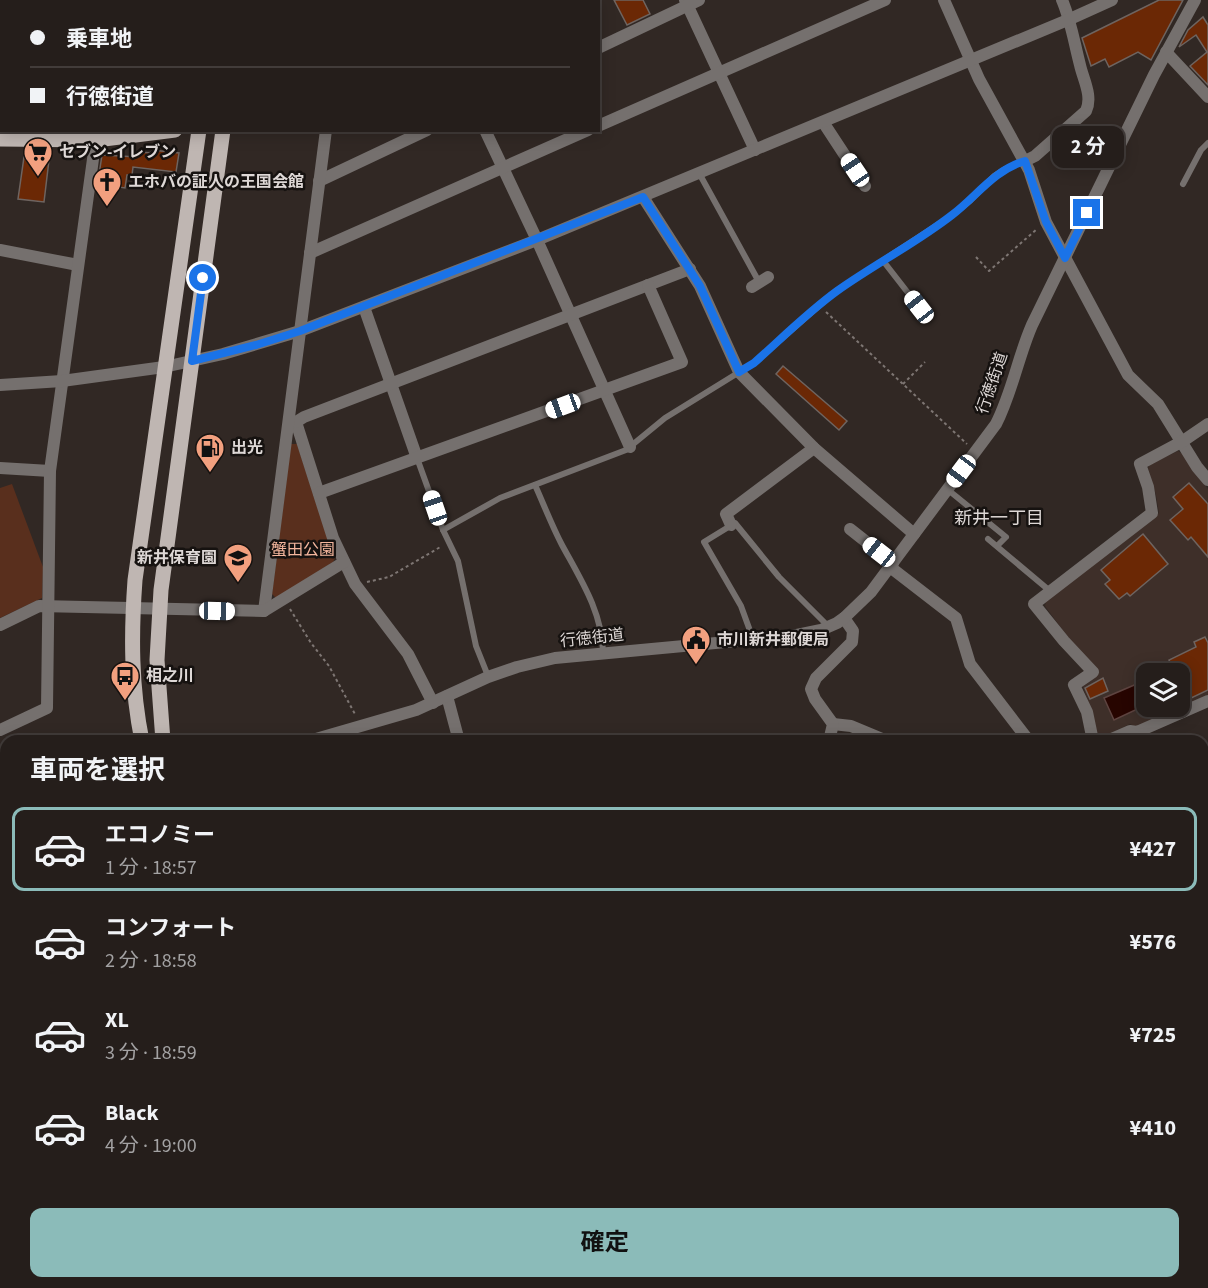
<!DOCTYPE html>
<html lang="ja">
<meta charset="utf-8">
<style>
:root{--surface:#251e1b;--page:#312b28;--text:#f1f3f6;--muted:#a3a2a3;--line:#423c3a;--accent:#8bbbb9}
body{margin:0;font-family:"Source Sans 3","Noto Sans JP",sans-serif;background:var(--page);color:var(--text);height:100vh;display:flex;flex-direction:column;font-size:22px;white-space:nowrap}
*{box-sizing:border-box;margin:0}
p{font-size:20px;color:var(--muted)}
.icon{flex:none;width:33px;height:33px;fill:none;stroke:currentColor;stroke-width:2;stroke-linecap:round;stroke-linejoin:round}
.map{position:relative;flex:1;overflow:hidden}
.side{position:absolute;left:0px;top:735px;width:1209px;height:554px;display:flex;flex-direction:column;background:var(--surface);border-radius:18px 18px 0 0;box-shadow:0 3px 15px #0003,0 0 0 2px var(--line)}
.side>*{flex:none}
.top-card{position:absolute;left:0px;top:0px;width:600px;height:132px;box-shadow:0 3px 15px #0003,0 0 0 2px var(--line);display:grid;align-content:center;height:132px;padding:0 30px;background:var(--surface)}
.fabs{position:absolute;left:1136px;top:663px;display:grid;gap:12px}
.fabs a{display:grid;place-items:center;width:54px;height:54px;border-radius:12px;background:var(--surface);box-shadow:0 3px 15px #0003,0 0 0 2px var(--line);font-size:30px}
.end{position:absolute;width:27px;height:27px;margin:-14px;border:8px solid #1a73e8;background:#fff;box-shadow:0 0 0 3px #fff}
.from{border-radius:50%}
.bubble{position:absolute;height:42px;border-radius:12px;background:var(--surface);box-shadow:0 3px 15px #0003,0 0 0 2px var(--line);font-size:20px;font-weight:700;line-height:42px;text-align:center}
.car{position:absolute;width:18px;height:36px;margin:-18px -9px;border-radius:8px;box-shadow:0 0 4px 2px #0007;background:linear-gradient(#fff 24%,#345 0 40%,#fff 0 76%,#345 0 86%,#fff 0)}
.top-card b{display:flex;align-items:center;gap:21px;height:57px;font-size:22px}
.top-card b+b{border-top:2px solid var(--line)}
.top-card i{width:15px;height:15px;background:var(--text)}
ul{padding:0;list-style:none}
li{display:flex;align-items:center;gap:18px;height:84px;margin:0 12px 9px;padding:0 18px;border:3px solid transparent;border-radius:12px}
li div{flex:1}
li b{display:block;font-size:22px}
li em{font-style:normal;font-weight:700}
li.selected{border-color:var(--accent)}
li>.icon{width:54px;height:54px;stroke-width:1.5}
h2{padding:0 30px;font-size:27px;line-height:72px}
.cta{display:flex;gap:12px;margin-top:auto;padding:12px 30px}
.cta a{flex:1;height:69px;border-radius:12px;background:var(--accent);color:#111;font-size:24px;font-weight:700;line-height:69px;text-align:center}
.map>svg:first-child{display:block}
.built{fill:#3e2f29;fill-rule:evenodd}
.green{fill:#592f1d}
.water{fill:#270500;stroke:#5e4440;stroke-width:1.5}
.building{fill:#6b2805;stroke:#6e6460;stroke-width:1.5}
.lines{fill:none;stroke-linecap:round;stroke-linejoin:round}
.path{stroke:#7e7673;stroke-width:2;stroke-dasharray:3 3;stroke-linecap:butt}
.service{stroke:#75706e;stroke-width:6}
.pedestrian{stroke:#75706e;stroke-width:8}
.minor{stroke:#75706e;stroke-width:12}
.tertiary{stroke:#75706e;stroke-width:12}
.primary{stroke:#bfb6b2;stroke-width:15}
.route{stroke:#1a73e8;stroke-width:8}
.labels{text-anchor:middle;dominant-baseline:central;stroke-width:5;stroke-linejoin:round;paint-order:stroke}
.poi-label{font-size:16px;font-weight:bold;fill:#ded8d6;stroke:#161210;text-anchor:start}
.street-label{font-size:16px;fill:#ded8d6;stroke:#161210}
.park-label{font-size:16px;fill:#f4b69d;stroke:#161210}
.neighbourhood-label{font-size:18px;fill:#ded8d6;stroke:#161210}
</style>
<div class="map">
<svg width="1208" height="1288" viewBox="0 0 1208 1288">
<rect width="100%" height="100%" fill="#312824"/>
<g class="built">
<path d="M1178,451l5,3 10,16 15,19v207l-72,31 -6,-3 -29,14 -4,-3 -6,-26 -9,-24 17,-12 -29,-33 -25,-34 1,-5 113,-88 -3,-18 -8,-27 2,-4zM1146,674h33v32h-33z"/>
<path d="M1097,1282l2,6h-358v-5z"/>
</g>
<g class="green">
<path d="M291,444h6l31,96 8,16 -3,6 -57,36 -4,-4z"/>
<path d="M12,484l31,83 -1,31 -42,20v-130z"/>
<path d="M741,1282v6h-341l-1,-5z"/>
</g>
<path class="water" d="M1146,680v25l-32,15 -10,-22z"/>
<g class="building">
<path d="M614,0h29l7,14 -23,11z"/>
<path d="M1159,0h24l-32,60 -13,-8 -29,15 -4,-8 -14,7 -9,-28z"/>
<path d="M1203,17l5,8v60l-18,-19 17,-14 -11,-17 -17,12 9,-17z"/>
<path d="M152,150l27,3 -3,19 -43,-5 -1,8h-5l-2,13 -12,-2 -1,5 -15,-3 5,-33 36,2 1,-5 12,1z"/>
<path d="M24,157l25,3 -5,42 -26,-3z"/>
<path d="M783,366l64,55 -8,9 -63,-56z"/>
<path d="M1189,483l19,21v53l-17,-20 -3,3 -18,-20 13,-11 -10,-12z"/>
<path d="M1143,534l25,30 -38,32 -3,-3 -8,6 -14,-15 5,-4 -9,-10z"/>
<path d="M1205,637l3,6v47l-21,10 -8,-18v-8h-4l-6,-14 27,-13 -2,-5z"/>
<path d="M1103,678l5,13 -18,8 -5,-11z"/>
</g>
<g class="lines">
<g class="path">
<path d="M976,257l13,14 48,-42"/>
<path d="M826,312l141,132"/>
<path d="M903,384l22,-22"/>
<path d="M367,582l22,-5 53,-31"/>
<path d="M290,609l21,34 18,23 27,50"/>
<path d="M495,1282l5,6"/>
</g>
<g class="service">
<path d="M699,173l60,109"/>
<path d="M1183,184l18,-34 7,-7"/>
<path d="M884,262l35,45"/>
<path d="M417,458l26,72 15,31 18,85 12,30"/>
<path d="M535,485c9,20 17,41 27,60 19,35 40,67 41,107"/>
<path d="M947,489l59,48 -9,9"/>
<path d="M443,530l57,-32 126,-48 39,-32 89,-55 82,-72 115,-75 19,-15 24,-25 11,-7 20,-8"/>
<path d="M988,539l62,52"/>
<path d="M753,639l-12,-33 -37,-64 31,-19 44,54 50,50"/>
<path d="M437,1282l25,6"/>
<path d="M665,1282l1,6"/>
<path d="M697,1282l1,6"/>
<path d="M998,1282v6"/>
</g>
<path class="pedestrian" d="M7,1282l9,6"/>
<g class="minor">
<path d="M685,0l70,150"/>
<path d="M944,0l35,79 50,91 17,52 82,153 30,29 39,63 11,13"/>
<path d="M114,2l1,-2"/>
<path d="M341,2v-2"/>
<path d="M0,24h2"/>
<path d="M598,48l101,-48"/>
<path d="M1166,52l42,45"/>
<path d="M823,122l42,64"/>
<path d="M598,126l287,-126"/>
<path d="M485,130l52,110 93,207"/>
<path d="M1025,161l10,-5 51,-45c7,-15 -3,-32 -6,-46 -6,-23 -9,-44 -18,-65"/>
<path d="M319,181l108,-51"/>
<path d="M643,197l57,89 39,86 75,76 100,86"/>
<path d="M0,250l78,15"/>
<path d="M310,253l278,-123"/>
<path d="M752,287l16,-10"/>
<path d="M364,307l53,151"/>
<path d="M289,421l7,1 37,116 22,46 53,70 25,49"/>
<path d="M296,422l8,-5 386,-148"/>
<path d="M0,468l50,3"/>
<path d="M319,493l363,-131 -34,-77"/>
<path d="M731,525l-5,-11 88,-66"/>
<path d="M850,529l43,34"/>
<path d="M890,567l66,51 14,46 59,77"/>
<path d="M264,611l62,-481"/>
<path d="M0,625l39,-19 225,5 80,-49"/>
<path d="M447,696l12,45"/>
<path d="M833,724l18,2 36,15"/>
<path d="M0,730l47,-22 3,-237 47,-341"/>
<path d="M829,741l4,-17 -18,-25 -4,-10 5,-11 36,-36 1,-11 -9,-13"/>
<path d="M1093,741l-6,-29 -13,-27 19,-13 -29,-31 -30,-37 118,-91 -4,-26 -8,-23 43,-23 25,-17"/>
<path d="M1107,741l23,-10 7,1 71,-31"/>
<path d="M0,784l6,6"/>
<path d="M1203,880l5,9"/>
<path d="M1203,916l5,-2"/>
<path d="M1203,935l5,10"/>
<path d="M1203,1010h5"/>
<path d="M0,1173l6,5"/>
<path d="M107,1282l3,6"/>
<path d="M271,1282l1,6"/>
<path d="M321,1282v6"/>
<path d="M394,1282l1,6"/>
</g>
<g class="tertiary">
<path d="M217,2l1,-2"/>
<path d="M242,2v-2"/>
<path d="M0,385l62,-4 102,-14 59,-13 77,-23 237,-91 533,-221 42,-19"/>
<path d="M309,741l107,-31 72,-33 29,-10 38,-9 237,-22 29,-6 16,-7 7,-5 27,-26 125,-168c16,-31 22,-67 36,-99l122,-250 41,-75"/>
<path d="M0,856l6,-5"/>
</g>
<g class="primary">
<path d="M500,2l3,-2"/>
<path d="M0,139l96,1 79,-10"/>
<path d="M142,741c-11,-54 -11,-106 -7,-161l64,-450"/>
<path d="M163,741l-6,-81 4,-70 62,-460"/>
<path d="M290,1282v6"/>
<path d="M304,1282l1,6"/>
</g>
</g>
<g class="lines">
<path class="route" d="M203,278l-11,83 64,-16 44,-14 343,-134 57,89 39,86 15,-9c27,-24 54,-51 83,-72 38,-27 79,-48 115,-76 25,-19 42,-45 73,-54l21,61 19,36 22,-45"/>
</g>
<defs>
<g id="supermarket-pin" transform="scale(1.5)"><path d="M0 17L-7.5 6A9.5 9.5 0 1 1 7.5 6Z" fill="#f2a07f" stroke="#161210"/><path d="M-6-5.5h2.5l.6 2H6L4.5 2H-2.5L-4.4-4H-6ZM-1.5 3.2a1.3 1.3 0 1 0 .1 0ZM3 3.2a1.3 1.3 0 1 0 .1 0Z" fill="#111"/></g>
<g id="church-pin" transform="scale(1.5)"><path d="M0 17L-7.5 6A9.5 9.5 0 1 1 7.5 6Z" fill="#f2a07f" stroke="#161210"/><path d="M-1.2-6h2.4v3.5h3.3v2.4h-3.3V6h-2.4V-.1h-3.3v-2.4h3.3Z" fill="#111"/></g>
<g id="fuel-pin" transform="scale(1.5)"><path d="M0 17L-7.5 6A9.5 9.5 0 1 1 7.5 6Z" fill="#f2a07f" stroke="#161210"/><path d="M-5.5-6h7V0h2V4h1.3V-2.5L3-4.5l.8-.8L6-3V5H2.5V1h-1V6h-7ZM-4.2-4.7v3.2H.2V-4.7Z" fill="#111"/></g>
<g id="school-pin" transform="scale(1.5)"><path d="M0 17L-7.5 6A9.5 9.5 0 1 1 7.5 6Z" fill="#f2a07f" stroke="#161210"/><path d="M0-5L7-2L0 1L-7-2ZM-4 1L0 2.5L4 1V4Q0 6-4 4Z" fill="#111"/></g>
<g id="civic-pin" transform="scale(1.5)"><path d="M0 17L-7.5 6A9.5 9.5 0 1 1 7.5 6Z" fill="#f2a07f" stroke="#161210"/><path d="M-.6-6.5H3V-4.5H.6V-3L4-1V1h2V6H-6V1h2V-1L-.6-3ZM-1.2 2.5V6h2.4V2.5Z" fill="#111"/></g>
<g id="bus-pin" transform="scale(1.5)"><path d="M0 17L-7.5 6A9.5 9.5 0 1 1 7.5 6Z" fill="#f2a07f" stroke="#161210"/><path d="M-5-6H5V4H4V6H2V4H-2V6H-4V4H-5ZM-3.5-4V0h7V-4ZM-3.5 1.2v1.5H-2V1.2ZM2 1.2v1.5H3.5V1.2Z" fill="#111"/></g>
</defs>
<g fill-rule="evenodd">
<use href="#supermarket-pin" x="38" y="152"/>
<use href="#church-pin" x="107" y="182"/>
<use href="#fuel-pin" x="210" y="448"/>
<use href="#school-pin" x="238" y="558"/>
<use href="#civic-pin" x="696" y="640"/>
<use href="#bus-pin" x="125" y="676"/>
</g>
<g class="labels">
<g class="poi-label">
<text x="59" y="152">セブン-イレブン</text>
<text x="128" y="182">エホバの証人の王国会館</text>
<text x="231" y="448">出光</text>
<text x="217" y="558" text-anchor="end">新井保育園</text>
<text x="717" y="640">市川新井郵便局</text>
<text x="146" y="676">相之川</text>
</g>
<g class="street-label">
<text transform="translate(992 383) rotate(-71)">行徳街道</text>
<text transform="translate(592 638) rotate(-6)">行徳街道</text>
</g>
<g class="park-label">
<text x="303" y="550">蟹田公園</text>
</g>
<g class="neighbourhood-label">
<text x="999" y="518">新井一丁目</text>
</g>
</g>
</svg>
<div class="fabs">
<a><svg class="icon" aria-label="layers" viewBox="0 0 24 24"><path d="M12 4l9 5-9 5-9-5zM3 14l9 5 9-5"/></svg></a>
</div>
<i class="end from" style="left:203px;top:278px"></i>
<i class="end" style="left:1087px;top:213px"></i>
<div class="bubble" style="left:1052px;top:126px;width:72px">2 分</div>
<i class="car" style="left:855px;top:170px;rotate:326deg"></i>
<i class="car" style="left:919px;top:307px;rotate:322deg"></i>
<i class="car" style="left:563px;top:406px;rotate:250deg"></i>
<i class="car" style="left:961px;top:471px;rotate:217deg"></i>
<i class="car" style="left:435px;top:508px;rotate:341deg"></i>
<i class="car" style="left:879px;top:552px;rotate:308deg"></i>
<i class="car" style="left:217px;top:611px;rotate:91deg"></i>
<div class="top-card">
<b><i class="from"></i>乗車地</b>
<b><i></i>行徳街道</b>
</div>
<section class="side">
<h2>車両を選択</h2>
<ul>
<li class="selected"><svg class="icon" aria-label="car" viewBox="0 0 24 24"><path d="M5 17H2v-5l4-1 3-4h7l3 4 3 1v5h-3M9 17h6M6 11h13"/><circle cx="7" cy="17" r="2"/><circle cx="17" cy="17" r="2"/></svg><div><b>エコノミー</b><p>1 分 · 18:57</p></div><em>¥427</em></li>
<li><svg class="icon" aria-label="car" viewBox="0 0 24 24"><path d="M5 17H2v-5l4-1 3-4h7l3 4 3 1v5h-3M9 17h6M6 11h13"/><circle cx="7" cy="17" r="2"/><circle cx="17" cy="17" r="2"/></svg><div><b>コンフォート</b><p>2 分 · 18:58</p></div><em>¥576</em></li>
<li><svg class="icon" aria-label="car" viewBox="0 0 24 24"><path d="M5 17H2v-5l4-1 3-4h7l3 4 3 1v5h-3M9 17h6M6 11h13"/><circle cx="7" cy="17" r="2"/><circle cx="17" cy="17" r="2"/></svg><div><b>XL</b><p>3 分 · 18:59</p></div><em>¥725</em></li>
<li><svg class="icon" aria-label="car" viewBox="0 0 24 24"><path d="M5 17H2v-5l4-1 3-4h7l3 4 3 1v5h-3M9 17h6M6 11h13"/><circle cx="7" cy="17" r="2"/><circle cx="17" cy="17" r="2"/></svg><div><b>Black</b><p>4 分 · 19:00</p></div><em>¥410</em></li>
</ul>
<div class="cta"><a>確定</a></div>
</section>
</div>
